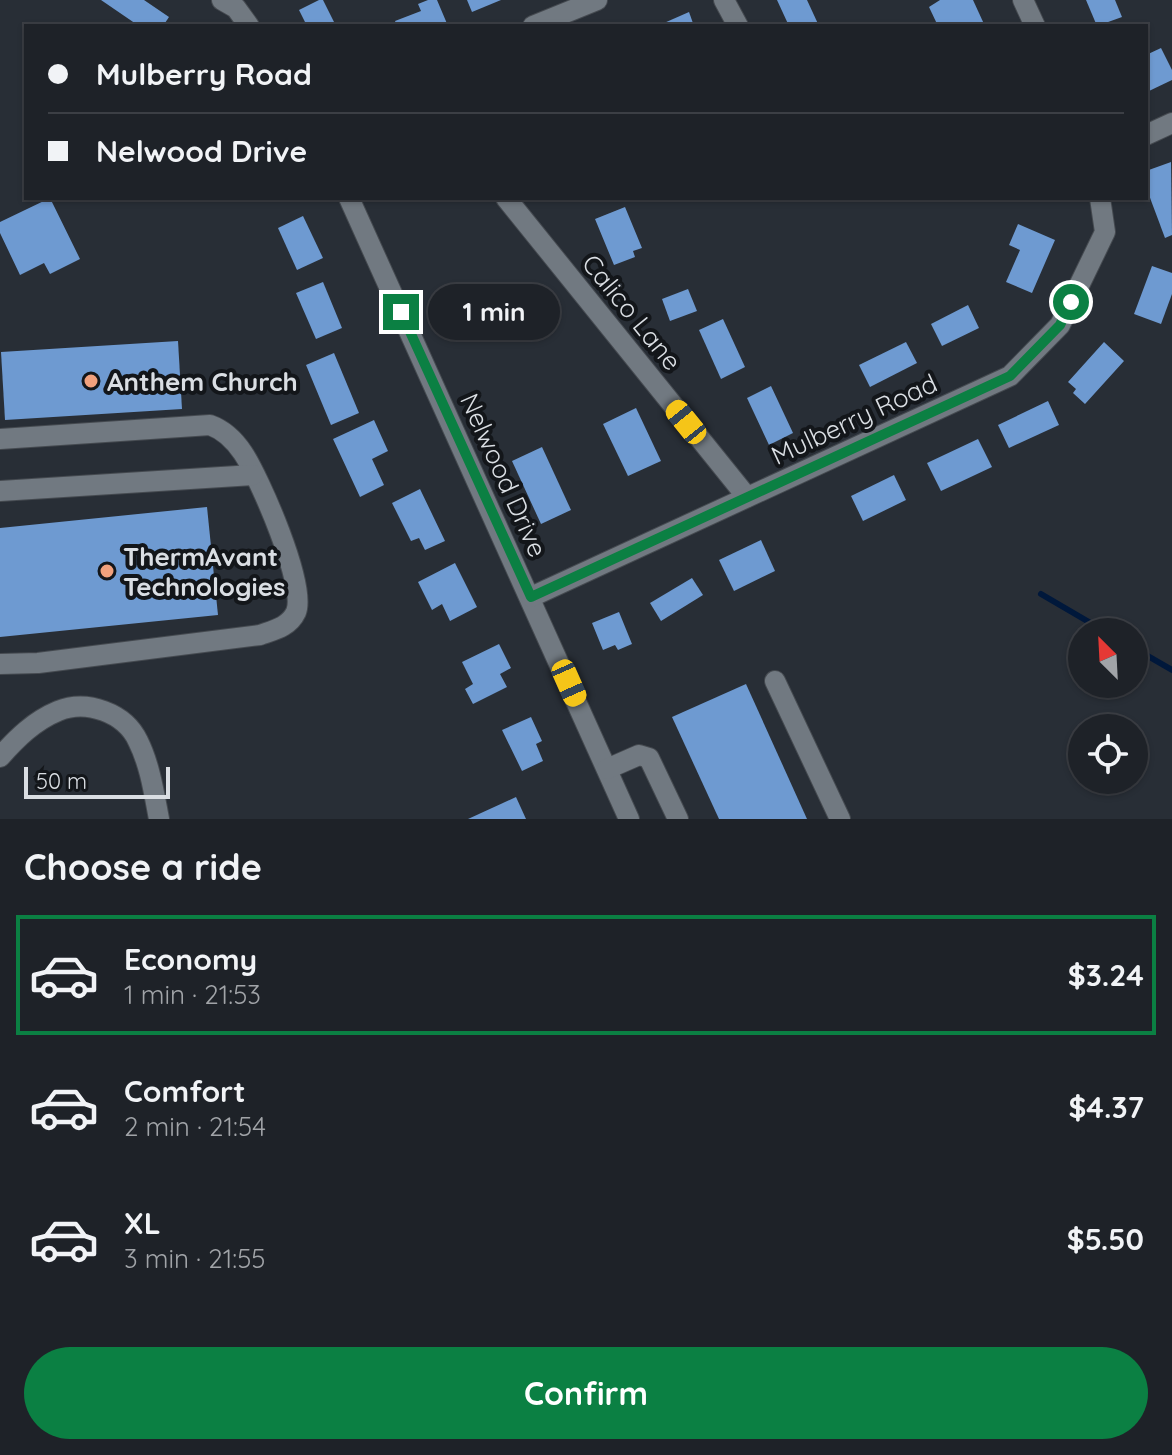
<!DOCTYPE html>
<meta charset="utf-8">
<style>
:root{--surface:#1e2228;--page:#262a30;--text:#f1f3f6;--muted:#a1a4a8;--line:#3c3f45;--accent:#0b8043}
body{margin:0;font-family:Quicksand,sans-serif;background:var(--page);color:var(--text);height:100vh;display:flex;flex-direction:column;font-size:30px;white-space:nowrap}
*{box-sizing:border-box;margin:0}
p{font-size:26px;color:var(--muted)}
.icon{flex:none;width:44px;height:44px;fill:none;stroke:currentColor;stroke-width:2;stroke-linecap:round;stroke-linejoin:round}
.map{position:relative;height:819px;overflow:hidden}
.sheet{display:flex;flex-direction:column;background:var(--surface);flex:1}
.sheet>*{flex:none}
.banner{position:absolute;left:24px;top:24px;width:1124px;height:176px;border-radius:0px;box-shadow:0 2px 6px #0004,0 0 0 2px var(--line);display:grid;align-content:center;height:176px;padding:0 24px;background:var(--surface)}
.needle{width:52px;rotate:336deg}
.tools{position:absolute;left:1068px;top:618px;display:grid;gap:16px}
.tools a{display:grid;place-items:center;width:80px;height:80px;border-radius:50%;background:var(--surface);box-shadow:0 2px 6px #0004,0 0 0 2px var(--line);font-size:40px}
.scale{position:absolute;left:24px;bottom:20px;width:146px;box-sizing:border-box;padding-left:8px;border:4px solid #dadee3;border-top:0;font-size:22px;line-height:28px;white-space:nowrap;color:#dadee3;-webkit-text-stroke:6px #13161a;paint-order:stroke}
.end{position:absolute;width:36px;height:36px;margin:-18px;border:10px solid #0b8043;background:#fff;box-shadow:0 0 0 4px #fff}
.from{border-radius:50%}
.bubble{position:absolute;height:56px;border-radius:28px;background:var(--surface);box-shadow:0 2px 6px #0004,0 0 0 2px var(--line);font-size:26px;font-weight:700;line-height:56px;text-align:center}
.car{position:absolute;width:24px;height:48px;margin:-24px -12px;border-radius:10px;box-shadow:0 0 6px 2px #0007;background:linear-gradient(#f5c518 24%,#345 0 40%,#f5c518 0 76%,#345 0 86%,#f5c518 0)}
.banner b{display:flex;align-items:center;gap:28px;height:76px;font-size:30px}
.banner b+b{border-top:2px solid var(--line)}
.banner i{width:20px;height:20px;background:var(--text)}
ul{padding:0;list-style:none}
li{display:flex;align-items:center;gap:24px;height:120px;margin:0 16px 12px;padding:0 8px;border:4px solid transparent;border-radius:0px}
li div{flex:1}
li b{display:block;font-size:30px}
li em{font-style:normal;font-weight:700}
li.on{border-color:var(--accent)}
li>.icon{width:72px;height:72px;stroke-width:1.5}
h2{padding:0 24px;font-size:36px;line-height:96px}
.button{display:flex;gap:16px;margin-top:auto;padding:16px 24px}
.button a{flex:1;height:92px;border-radius:48px;background:var(--accent);color:#fff;font-size:32px;font-weight:700;line-height:92px;text-align:center}
.map>svg:first-child{display:block}
.lines{fill:none;stroke-linecap:round;stroke-linejoin:round}
.stream{stroke:#00183b;stroke-width:6}
.building{fill:#6e9ad1}
.minor-casing{stroke:#454a50;stroke-width:22}
.minor{stroke:#717981;stroke-width:20}
.route{stroke:#0b8043;stroke-width:10}
.poi-dot{fill:#f1a17d;stroke:#13161a;stroke-width:3}
.labels{text-anchor:middle;dominant-baseline:central;stroke-width:8;stroke-linejoin:round;paint-order:stroke}
.street-label{font-size:26px;fill:#dadee3;stroke:#13161a}
.poi-label{font-size:26px;font-weight:bold;fill:#dadee3;stroke:#13161a;text-anchor:start}
</style>
<div class="map">
<svg width="1172" height="819" viewBox="0 0 1172 819">
<rect width="100%" height="100%" fill="#282e36"/>
<g class="lines">
<g class="stream">
<path d="M1041,594l65,38"/>
<path d="M1134,648l38,22"/>
</g>
</g>
<g class="building">
<path d="M101,0h43l25,17 -6,9h-24z"/>
<path d="M319,0h4l13,26h-29l-8,-16z"/>
<path d="M428,0h9l11,26h-51l-2,-5 26,-10 -3,-7z"/>
<path d="M467,0h34l-29,12z"/>
<path d="M777,0h30l12,26h-30z"/>
<path d="M940,0h33l11,24 -46,2 -9,-19z"/>
<path d="M1086,0h29l7,17 -25,9z"/>
<path d="M689,12l5,14h-28l-2,-3z"/>
<path d="M1161,48l11,22v10l-23,11 -3,-6v-30z"/>
<path d="M1171,162l1,73 -7,3 -19,-51v-16z"/>
<path d="M50,198l30,61 -30,15 -6,-11 -24,12 -20,-42v-11z"/>
<path d="M625,207l17,41 -9,3 2,6 -21,8 -19,-46z"/>
<path d="M303,216l20,42 -26,12 -19,-42z"/>
<path d="M1018,224l37,16 -23,53 -26,-11 14,-32 -11,-5z"/>
<path d="M1152,266l20,7v21l-11,30 -27,-10z"/>
<path d="M323,282l19,46 -26,11 -20,-46z"/>
<path d="M492,284l11,22 -43,20 -11,-23z"/>
<path d="M688,289l9,22 -27,10 -8,-22z"/>
<path d="M968,305l11,23 -37,18 -11,-22z"/>
<path d="M723,319l22,48 -24,12 -22,-49z"/>
<path d="M178,341l4,68 -177,11 -4,-68z"/>
<path d="M906,342l11,21 -47,24 -11,-22z"/>
<path d="M1104,342l20,19 -39,43 -12,-11 3,-4 -8,-7z"/>
<path d="M334,353l25,60 -28,12 -25,-60z"/>
<path d="M771,386l22,47 -24,12 -22,-47z"/>
<path d="M1048,401l11,24 -50,23 -11,-23z"/>
<path d="M636,408l25,53 -33,15 -25,-52z"/>
<path d="M374,420l14,31 -16,8 12,26 -24,12 -27,-58z"/>
<path d="M978,439l14,28 -51,24 -14,-28z"/>
<path d="M542,447l29,63 -30,14 -29,-63z"/>
<path d="M894,475l12,25 -43,21 -12,-25z"/>
<path d="M420,489l25,52 -20,9 -6,-12 -8,3 -19,-38z"/>
<path d="M207,507l11,108 -218,22v-109z"/>
<path d="M761,540l14,31 -41,20 -15,-31z"/>
<path d="M455,563l22,44 -27,14 -8,-17 -10,6 -14,-28z"/>
<path d="M692,578l11,17 -42,26 -11,-18z"/>
<path d="M619,612l13,32 -14,6 -3,-5 -12,5 -11,-27z"/>
<path d="M499,644l12,24 -11,6 7,13 -34,17 -8,-15 8,-5 -11,-22z"/>
<path d="M746,684l61,135h-88l-47,-102z"/>
<path d="M531,717l11,24 -6,3 7,17 -21,10 -20,-41z"/>
<path d="M516,797l10,22h-58z"/>
</g>
<g class="lines">
<g class="minor-casing">
<g id="minor">
<path d="M222,0l14,8 13,18"/>
<path d="M724,0l14,26"/>
<path d="M1023,0l12,26"/>
<path d="M533,26l64,-26"/>
<path d="M1146,135l26,-12"/>
<path d="M349,198l280,621"/>
<path d="M506,198l241,299"/>
<path d="M0,439l210,-14c14,5 25,16 33,28 16,24 64,133 53,159 -7,15 -22,18 -36,23l-222,28 -38,1"/>
<path d="M0,491l253,-16"/>
<path d="M531,597l479,-221 50,-51 45,-93 -5,-34"/>
<path d="M775,681l65,138"/>
<path d="M0,757c17,-19 34,-36 58,-46 29,-12 67,2 80,30 12,24 16,52 21,78"/>
<path d="M607,769l32,-14 10,3 29,61"/>
</g>
</g>
<use href="#minor" class="minor"/>
</g>
<g class="lines">
<path class="route" d="M401,312l130,285 479,-221 50,-51 11,-23"/>
</g>
<g class="poi-dot">
<circle cx="91" cy="381" r="8"/>
<circle cx="107" cy="571" r="8"/>
</g>
<g class="labels">
<g class="street-label">
<text transform="translate(632 312) rotate(51)">Calico Lane</text>
<text transform="translate(854 419) rotate(-25)">Mulberry Road</text>
<text transform="translate(504 475) rotate(66)">Nelwood Drive</text>
</g>
<g class="poi-label">
<text x="107" y="381">Anthem Church</text>
<text x="123" y="556">ThermAvant<tspan x="123" dy="30">Technologies</tspan></text>
</g>
</g>
</svg>
<div class="tools">
<a><svg class="needle" viewBox="-14 -14 28 28"><path d="M0-13l5 13h-10z" fill="#e53935"/><path d="M0 13l5-13h-10z" fill="#a1a4a8"/></svg></a>
<a><svg class="icon" aria-label="locate" viewBox="0 0 24 24"><circle cx="12" cy="12" r="6"/><path d="M12 2v4M12 18v4M2 12h4M18 12h4"/></svg></a>
</div>
<div class="scale">50 m</div>
<i class="end from" style="left:1071px;top:302px"></i>
<i class="end" style="left:401px;top:312px"></i>
<div class="bubble" style="left:428px;top:284px;width:132px">1 min</div>
<i class="car" style="left:686px;top:422px;rotate:321deg"></i>
<i class="car" style="left:569px;top:683px;rotate:156deg"></i>
<div class="banner">
<b><i class="from"></i>Mulberry Road</b>
<b><i></i>Nelwood Drive</b>
</div>
</div>
<section class="sheet">
<h2>Choose a ride</h2>
<ul>
<li class="on"><svg class="icon" aria-label="car" viewBox="0 0 24 24"><path d="M5 17H2v-5l4-1 3-4h7l3 4 3 1v5h-3M9 17h6M6 11h13"/><circle cx="7" cy="17" r="2"/><circle cx="17" cy="17" r="2"/></svg><div><b>Economy</b><p>1 min · 21:53</p></div><em>$3.24</em></li>
<li><svg class="icon" aria-label="car" viewBox="0 0 24 24"><path d="M5 17H2v-5l4-1 3-4h7l3 4 3 1v5h-3M9 17h6M6 11h13"/><circle cx="7" cy="17" r="2"/><circle cx="17" cy="17" r="2"/></svg><div><b>Comfort</b><p>2 min · 21:54</p></div><em>$4.37</em></li>
<li><svg class="icon" aria-label="car" viewBox="0 0 24 24"><path d="M5 17H2v-5l4-1 3-4h7l3 4 3 1v5h-3M9 17h6M6 11h13"/><circle cx="7" cy="17" r="2"/><circle cx="17" cy="17" r="2"/></svg><div><b>XL</b><p>3 min · 21:55</p></div><em>$5.50</em></li>
</ul>
<div class="button"><a>Confirm</a></div>
</section>
